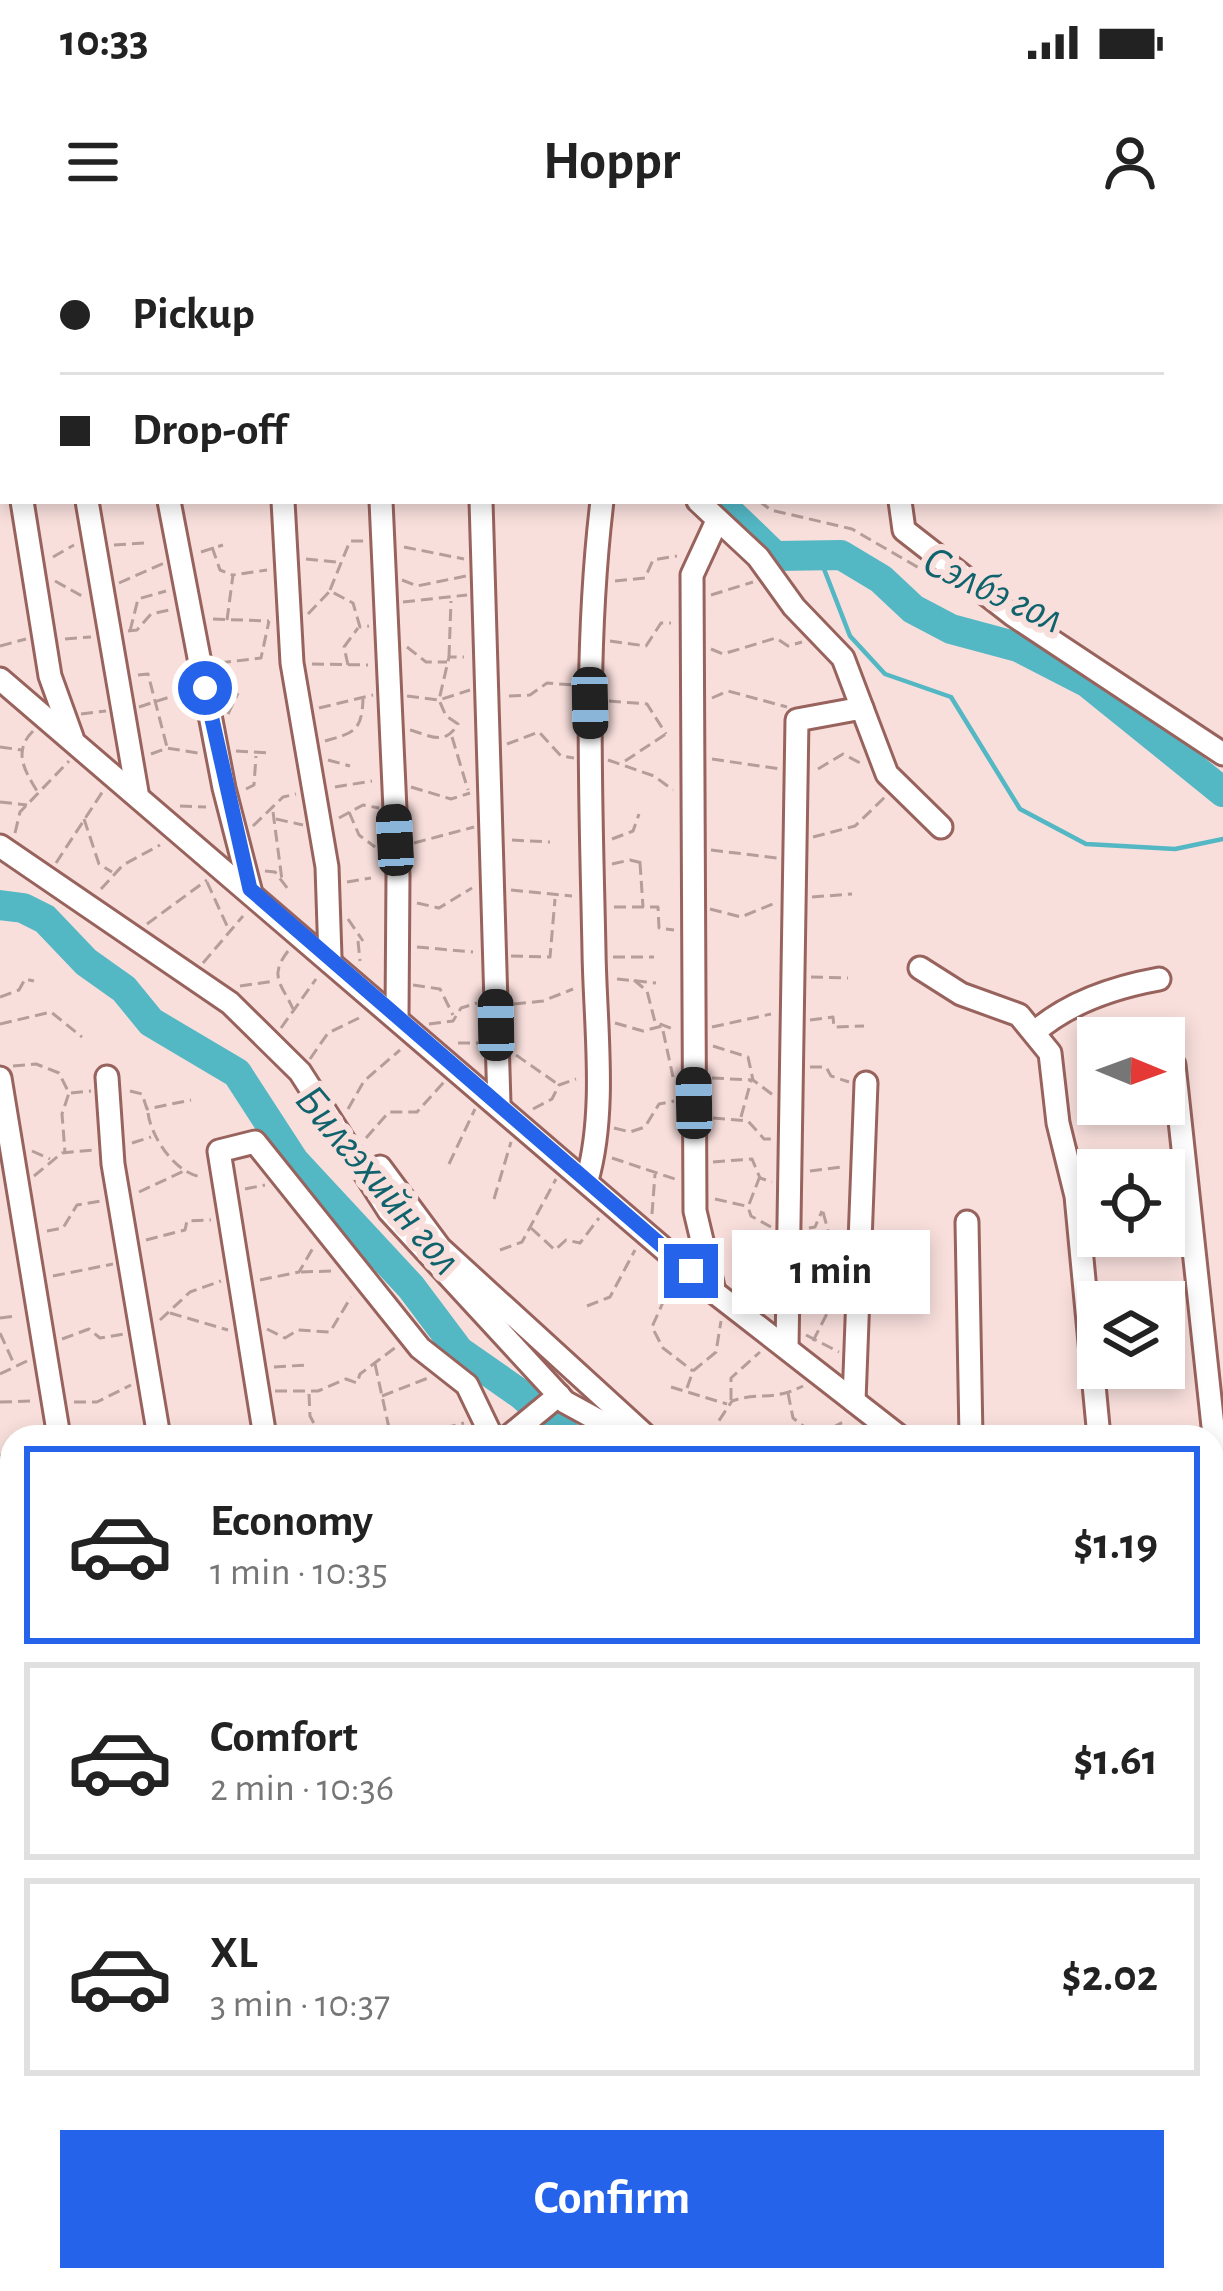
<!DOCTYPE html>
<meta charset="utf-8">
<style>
:root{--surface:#fff;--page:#f2f2f2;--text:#222;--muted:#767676;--line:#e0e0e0;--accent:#2563eb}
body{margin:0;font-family:"Alegreya Sans",sans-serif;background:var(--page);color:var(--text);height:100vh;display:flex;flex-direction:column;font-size:45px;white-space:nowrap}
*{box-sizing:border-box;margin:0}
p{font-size:39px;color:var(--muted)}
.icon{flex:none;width:66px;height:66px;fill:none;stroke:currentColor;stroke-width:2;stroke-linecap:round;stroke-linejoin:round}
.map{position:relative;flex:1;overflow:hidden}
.drawer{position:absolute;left:0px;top:1185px;width:1224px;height:867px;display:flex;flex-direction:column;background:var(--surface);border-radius:36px 36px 0 0;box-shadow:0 6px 18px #0003}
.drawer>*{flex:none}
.hud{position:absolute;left:0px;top:0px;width:1224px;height:264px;box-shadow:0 6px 18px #0003;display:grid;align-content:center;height:264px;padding:0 60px;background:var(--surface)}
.needle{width:78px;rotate:91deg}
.buttons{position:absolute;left:1077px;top:777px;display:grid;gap:24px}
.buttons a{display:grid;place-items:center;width:108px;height:108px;border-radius:0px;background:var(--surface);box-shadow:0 6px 18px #0003;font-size:60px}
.end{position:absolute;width:54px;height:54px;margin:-27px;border:15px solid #2563eb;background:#fff;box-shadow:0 0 0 6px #fff}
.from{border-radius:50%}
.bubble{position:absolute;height:84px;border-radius:0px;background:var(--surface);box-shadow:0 6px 18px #0003;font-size:39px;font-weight:700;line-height:84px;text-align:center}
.car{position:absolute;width:36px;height:72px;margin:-36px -18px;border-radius:15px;box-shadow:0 0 9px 3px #0007;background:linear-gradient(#222 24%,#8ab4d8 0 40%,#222 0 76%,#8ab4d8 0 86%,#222 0)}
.hud b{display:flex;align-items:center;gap:42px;height:114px;font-size:45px}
.hud b+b{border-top:3px solid var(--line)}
.hud i{width:30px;height:30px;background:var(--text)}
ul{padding:21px 0 0;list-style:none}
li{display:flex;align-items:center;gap:36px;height:198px;margin:0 24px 18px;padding:0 36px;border:6px solid var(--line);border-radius:0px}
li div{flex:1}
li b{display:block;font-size:45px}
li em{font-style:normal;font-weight:700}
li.active{border-color:var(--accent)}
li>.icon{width:108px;height:108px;stroke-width:1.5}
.primary-button{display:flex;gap:24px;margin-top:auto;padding:24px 60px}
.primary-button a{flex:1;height:138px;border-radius:0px;background:var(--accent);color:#fff;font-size:48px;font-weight:700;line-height:138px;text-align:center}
.status{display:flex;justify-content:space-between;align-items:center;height:84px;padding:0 60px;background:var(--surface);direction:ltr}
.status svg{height:33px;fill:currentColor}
header{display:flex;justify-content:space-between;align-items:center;height:156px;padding:0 60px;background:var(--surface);font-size:54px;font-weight:700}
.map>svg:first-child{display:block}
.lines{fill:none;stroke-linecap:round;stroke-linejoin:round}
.stream{stroke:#53b7c4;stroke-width:4.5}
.river{stroke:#53b7c4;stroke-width:30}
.minor-casing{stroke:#99635d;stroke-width:27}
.major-casing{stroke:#a4534c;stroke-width:33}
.path{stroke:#b59d99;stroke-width:3;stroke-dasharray:12 6;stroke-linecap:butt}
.minor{stroke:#fff;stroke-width:21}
.major{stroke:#e7a49e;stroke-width:27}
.route{stroke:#2563eb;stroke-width:15}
.labels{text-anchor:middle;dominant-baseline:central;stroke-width:12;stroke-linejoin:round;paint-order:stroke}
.water-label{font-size:45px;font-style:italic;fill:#10636d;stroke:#f8dfdc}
</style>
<div class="status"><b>10:33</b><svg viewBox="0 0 49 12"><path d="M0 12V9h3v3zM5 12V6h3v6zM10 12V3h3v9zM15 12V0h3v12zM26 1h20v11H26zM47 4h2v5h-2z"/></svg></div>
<header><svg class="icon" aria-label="menu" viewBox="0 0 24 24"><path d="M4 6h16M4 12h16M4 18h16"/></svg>Hoppr<svg class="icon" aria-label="person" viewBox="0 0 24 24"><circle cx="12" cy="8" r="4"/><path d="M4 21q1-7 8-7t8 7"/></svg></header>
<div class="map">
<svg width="1223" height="2051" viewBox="0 0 1223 2051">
<rect width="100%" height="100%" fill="#f8dfdc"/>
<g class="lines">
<g class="stream">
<path d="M819,316l31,80 35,38 66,23 69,112 66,35 89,5 48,-10"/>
<path d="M35,2051l5,-11"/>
<path d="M267,2051l2,-11"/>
<path d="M679,2051l5,-11"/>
</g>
<g class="river">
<path d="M479,0l3,3"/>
<path d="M718,261l57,55 66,-1 40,24 32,30 38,20 67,18 70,36 135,109"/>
<path d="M0,665l23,3 22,11 41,43 38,27 27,33 86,51 57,88 117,126 48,64 63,44 47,42"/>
<path d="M1212,2016l11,22"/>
</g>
<g class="minor-casing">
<g id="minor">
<path d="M270,0v3"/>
<path d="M448,0l3,3"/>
<path d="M1141,0l1,3"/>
<path d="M71,3v-3"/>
<path d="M148,3v-3"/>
<path d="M904,3v-3"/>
<path d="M1221,44l2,1"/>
<path d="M22,261l28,175 22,61"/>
<path d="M87,261l50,291"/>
<path d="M169,261l55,287 26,101"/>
<path d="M283,261l9,162 35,204 3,90"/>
<path d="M381,261l17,375 -1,140"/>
<path d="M481,261l18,603"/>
<path d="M698,261l60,56 36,50 49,51 44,116 54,53"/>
<path d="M900,261l4,29 109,85 210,139"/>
<path d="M0,439l714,613 186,145"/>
<path d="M0,606l230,157 70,69 89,139 176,191 64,35"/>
<path d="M920,728l41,26 58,21 31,38 8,70 18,73 23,241"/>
<path d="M1036,791c35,-30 79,-44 123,-52"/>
<path d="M1174,825l49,454"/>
<path d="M107,837l6,87 46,273"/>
<path d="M0,838l59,359"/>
<path d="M380,927l60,81 207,189"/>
<path d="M587,940c20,-70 8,-156 7,-229 -3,-150 -10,-300 8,-450"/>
<path d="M967,982l4,215"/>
<path d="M714,1051l-19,-80 -3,-636 25,-54"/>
<path d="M787,1108l10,-628 65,-12"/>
<path d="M854,1161l12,-318"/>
<path d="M265,1197l-46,-286 36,-9 165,206 47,37 25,52"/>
<path d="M508,1197l51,-42"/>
<path d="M0,1320l12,-1"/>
<path d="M1212,1479l11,1"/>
<path d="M0,1621l12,-1"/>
<path d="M1212,1640l11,11"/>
<path d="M0,1746l12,-1"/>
<path d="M1212,1823l11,11"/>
<path d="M0,1829h12"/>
<path d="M1196,2040l4,11"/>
<path d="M126,2051v-11"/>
</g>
</g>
<g class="major-casing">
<g id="major">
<path d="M1221,12l2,7"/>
<path d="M0,1461l12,3"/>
<path d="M1033,2040l12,11"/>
</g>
</g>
<g class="path">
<path d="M527,0l3,3"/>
<path d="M712,0l5,3"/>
<path d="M412,3l2,-3"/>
<path d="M599,3v-3"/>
<path d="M791,3l2,-3"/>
<path d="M820,3v-3"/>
<path d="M879,3v-3"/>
<path d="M759,261l12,9 81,19 74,43"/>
<path d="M114,305l31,-2"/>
<path d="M212,307l8,23 12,5"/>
<path d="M404,307l60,12"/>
<path d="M201,312l22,-7"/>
<path d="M53,317l21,-12"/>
<path d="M306,319l31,3"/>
<path d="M402,340l15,6 49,-10"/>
<path d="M55,341l27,15"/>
<path d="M615,341l30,-3 8,-18 24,-4"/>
<path d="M119,343l45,-20"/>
<path d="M330,350l20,-49h15"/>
<path d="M711,355l42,-13"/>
<path d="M403,362l64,-7"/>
<path d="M308,374l22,-23 23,12 7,24 9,-1"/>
<path d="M213,379l56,2"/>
<path d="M227,380l6,-45 34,-5"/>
<path d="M128,391l9,-1 14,-16 18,-4"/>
<path d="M130,391l8,-32 28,-8"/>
<path d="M65,399l26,-2"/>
<path d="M610,401l36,5 15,-23h10"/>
<path d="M0,406l26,-7"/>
<path d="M407,407l19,15h21"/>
<path d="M711,409l12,5 53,-16 12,8 14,-4"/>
<path d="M449,417l2,-56"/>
<path d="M219,423l42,-5 8,-37"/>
<path d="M312,424l56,1"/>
<path d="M348,425l-4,-18 14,-19"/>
<path d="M138,435l10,-1 19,73"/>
<path d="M407,456l32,4 10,-43h15"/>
<path d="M509,456l21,-1 17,-12 26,2"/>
<path d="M712,458l16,-7 59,16"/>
<path d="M609,461l38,3 19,30"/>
<path d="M139,467l46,-15"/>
<path d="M319,468l54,-13"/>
<path d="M81,474l25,-3"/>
<path d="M228,474l10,-21"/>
<path d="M410,490c20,5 34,17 48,-6l-12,-8 -7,-16 31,-10"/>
<path d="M33,491c-20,20 -9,39 4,60"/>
<path d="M452,497l16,53"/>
<path d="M325,501c27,-8 37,-8 38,-42"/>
<path d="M507,504l32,-12 22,24 13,2"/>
<path d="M0,507l22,3"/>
<path d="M236,511l34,2"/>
<path d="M151,514l16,-6 31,5"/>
<path d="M712,519l68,10"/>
<path d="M328,520l22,6"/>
<path d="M608,520l46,16 19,14"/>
<path d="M625,521l41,-27"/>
<path d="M818,529l25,-15 21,11"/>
<path d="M335,547l37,-6"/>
<path d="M411,547l40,12 19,-6"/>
<path d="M246,549l8,-4 2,-29"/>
<path d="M0,562l27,3"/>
<path d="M180,566l26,1"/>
<path d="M273,572l9,68"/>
<path d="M349,572l10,23 16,12"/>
<path d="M339,578l24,-13 16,3"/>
<path d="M84,579l15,45 13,8"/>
<path d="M276,579l27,6"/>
<path d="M253,586l30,-29 13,-3"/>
<path d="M15,593l5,-21 49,-51"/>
<path d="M813,597l42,-11 30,-29"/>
<path d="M612,599l21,-8 6,-17"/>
<path d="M512,600l38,2"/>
<path d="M414,603l60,-16"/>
<path d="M711,610l66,8"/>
<path d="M56,623l47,-72"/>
<path d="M640,623l3,44"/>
<path d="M612,624l18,-4 16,4"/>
<path d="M265,631l10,1 13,17"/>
<path d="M207,642l21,46"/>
<path d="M347,642l24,-4"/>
<path d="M101,649l22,-24 37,-20"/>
<path d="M511,650l61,6"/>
<path d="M812,657l40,-3"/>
<path d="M417,663l22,5 33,-20"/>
<path d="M614,667h44l1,21 15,2"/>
<path d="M710,669l31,8 32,-13"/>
<path d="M348,679l15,22"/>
<path d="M147,684l60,-44"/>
<path d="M358,701l2,20"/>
<path d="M417,707l56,5"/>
<path d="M288,711c-20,26 -6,33 5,58"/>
<path d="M511,716l39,1 5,-58"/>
<path d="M613,717h41"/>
<path d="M203,723l40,-47"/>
<path d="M811,737l37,1"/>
<path d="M617,739l39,4"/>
<path d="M634,740l13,11 8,31 18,7"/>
<path d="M413,745l27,4 13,26"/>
<path d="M240,746l35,-5"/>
<path d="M0,757l19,-7 6,-11 9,2"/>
<path d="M514,764l29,-3 30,-12"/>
<path d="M810,780l23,-3 1,10 30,-1"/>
<path d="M615,783l28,8 19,-5 11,51"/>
<path d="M0,784l51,-12 31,25"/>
<path d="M429,784l24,-3 8,-13 16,-5"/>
<path d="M712,787l59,-13"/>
<path d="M281,788l35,-49"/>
<path d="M458,803h20"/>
<path d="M713,806l35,11 5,23 20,15"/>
<path d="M516,815l43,30"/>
<path d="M310,819l18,-26 33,-16"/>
<path d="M13,826l23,-2 23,9 10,20 -7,21 3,39"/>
<path d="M810,827h16l5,9 18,6"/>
<path d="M712,838l41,2"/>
<path d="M130,851l12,3 5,15 44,-9"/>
<path d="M71,853l20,-2"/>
<path d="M348,869l16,-28 36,-31"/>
<path d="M533,869l19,-10 7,-14 17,-6"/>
<path d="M148,873c3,24 28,62 55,64"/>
<path d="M741,877l10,-36"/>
<path d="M713,878l35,3 16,18h9"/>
<path d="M614,888l16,4 15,-5 14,-23 15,-3"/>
<path d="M366,898l23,-26h28l27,-30"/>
<path d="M132,903l19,-6"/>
<path d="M32,911l18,8"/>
<path d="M612,918l63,21"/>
<path d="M713,922l39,-3 8,19 12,4"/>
<path d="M449,924l26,-55"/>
<path d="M810,931l31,-4"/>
<path d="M34,936l28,-23 31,-3"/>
<path d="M760,936l-12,31 3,9 20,11"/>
<path d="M245,949l20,-4"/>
<path d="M139,952l47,-22"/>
<path d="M494,959l17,-57"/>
<path d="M715,959l31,7"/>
<path d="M823,972l11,40 7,4"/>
<path d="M652,974l3,-40"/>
<path d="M531,988l24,22 11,-10 14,3 19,-25"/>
<path d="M809,988l6,-1 7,-16"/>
<path d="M47,991l16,-3 14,-23 24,-4"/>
<path d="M146,1000l39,-10 2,-9 24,-1"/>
<path d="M500,1010l22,-8 34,-63"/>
<path d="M301,1032l31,-1"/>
<path d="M53,1036l60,-12"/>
<path d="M260,1040l39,-8 14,-24"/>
<path d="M679,1047l-15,13 -12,27 11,21 30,23"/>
<path d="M809,1054l25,1"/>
<path d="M587,1066l23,-9 25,-47"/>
<path d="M170,1073l58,17"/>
<path d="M0,1078l17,-2"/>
<path d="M160,1080l30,-28 31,-11"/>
<path d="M267,1089l18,9 13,-8 32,2 21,-35"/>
<path d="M0,1093l14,31"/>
<path d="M806,1095l33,17"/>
<path d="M62,1099l27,-10 11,9 24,-4"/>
<path d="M813,1101l23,-45 -1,-28 5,-10"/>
<path d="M375,1124l16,73"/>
<path d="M274,1127l32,-2"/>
<path d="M0,1134l27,-13"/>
<path d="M671,1147l56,17"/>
<path d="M687,1148l6,-17 23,-19 5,-31"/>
<path d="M275,1151h43l28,-12 11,4 3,-9 36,-27"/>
<path d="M788,1153l5,25 23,18 31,-16"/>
<path d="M309,1154l1,22 11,21"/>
<path d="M382,1156l46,-18"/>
<path d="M731,1160v-22l29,-26"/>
<path d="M0,1162l33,-1"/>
<path d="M74,1162h23l34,-17"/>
<path d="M121,1197l17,-8"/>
<path d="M409,1197l55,-14"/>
<path d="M715,1197l-1,-9 18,-27c29,-10 39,1 71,-15"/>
<path d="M0,1215l12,1"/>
<path d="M0,1266l12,4"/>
</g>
<use href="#minor" class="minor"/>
<use href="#major" class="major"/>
</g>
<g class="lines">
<path class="route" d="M205,448l45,201 441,382"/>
</g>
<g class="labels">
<g class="water-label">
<text transform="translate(993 350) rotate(25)">Сэлбэ гол</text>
<text transform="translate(378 940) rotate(50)">Билгэхийн гол</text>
</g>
</g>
</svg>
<div class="buttons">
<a><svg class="needle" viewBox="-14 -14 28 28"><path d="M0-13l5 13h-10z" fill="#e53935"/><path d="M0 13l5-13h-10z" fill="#767676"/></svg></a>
<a><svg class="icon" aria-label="locate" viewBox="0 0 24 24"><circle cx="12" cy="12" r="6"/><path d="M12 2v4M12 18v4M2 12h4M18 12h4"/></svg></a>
<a><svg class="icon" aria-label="layers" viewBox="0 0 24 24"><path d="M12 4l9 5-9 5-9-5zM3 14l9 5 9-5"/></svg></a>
</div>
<i class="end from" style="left:205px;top:448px"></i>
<i class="end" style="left:691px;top:1031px"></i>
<div class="bubble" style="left:732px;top:990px;width:198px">1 min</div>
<i class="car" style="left:590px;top:463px;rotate:179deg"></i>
<i class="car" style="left:395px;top:600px;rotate:357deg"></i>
<i class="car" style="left:496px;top:785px;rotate:359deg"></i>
<i class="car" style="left:694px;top:863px;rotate:359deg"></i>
<div class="hud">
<b><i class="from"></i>Pickup</b>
<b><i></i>Drop-off</b>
</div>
<section class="drawer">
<ul>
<li class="active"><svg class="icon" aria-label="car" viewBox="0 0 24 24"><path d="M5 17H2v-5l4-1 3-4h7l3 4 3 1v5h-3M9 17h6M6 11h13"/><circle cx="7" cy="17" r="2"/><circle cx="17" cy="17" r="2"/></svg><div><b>Economy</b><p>1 min · 10:35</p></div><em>$1.19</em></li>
<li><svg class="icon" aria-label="car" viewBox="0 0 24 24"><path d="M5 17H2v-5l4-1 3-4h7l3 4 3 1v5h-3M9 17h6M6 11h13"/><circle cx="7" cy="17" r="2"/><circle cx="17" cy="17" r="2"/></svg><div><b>Comfort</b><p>2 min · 10:36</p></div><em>$1.61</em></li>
<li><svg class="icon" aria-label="car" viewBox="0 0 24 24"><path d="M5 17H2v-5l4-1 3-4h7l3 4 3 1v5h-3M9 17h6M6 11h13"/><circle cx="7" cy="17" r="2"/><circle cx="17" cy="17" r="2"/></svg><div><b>XL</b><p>3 min · 10:37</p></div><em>$2.02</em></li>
</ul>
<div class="primary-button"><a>Confirm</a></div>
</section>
</div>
